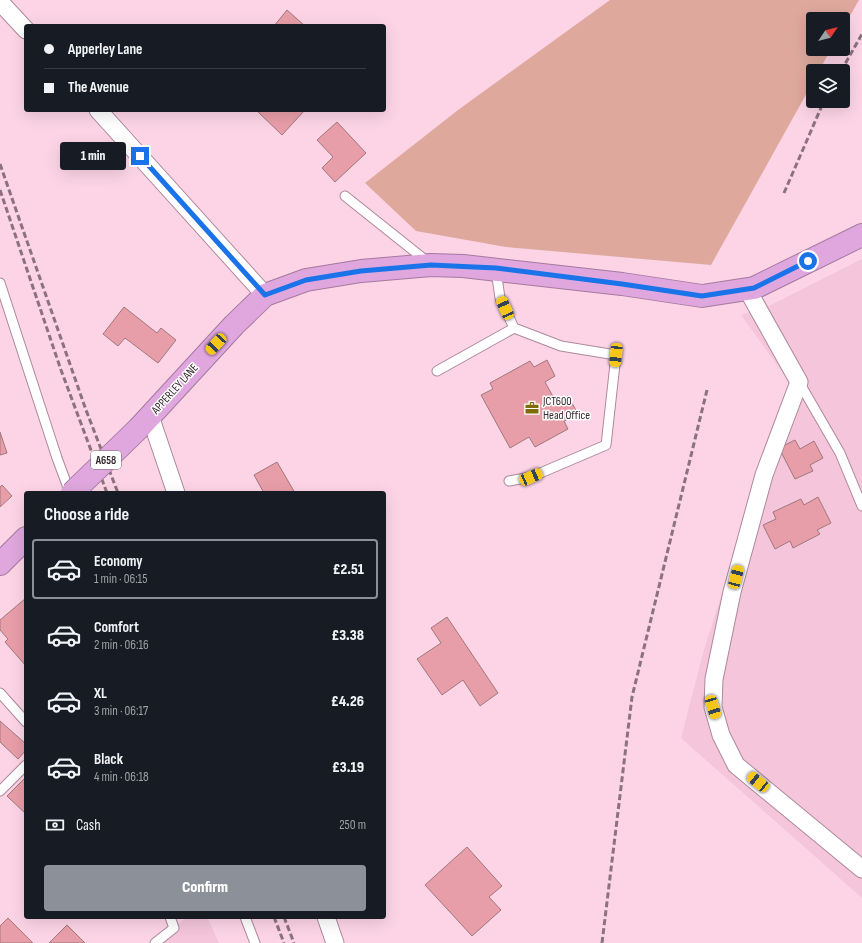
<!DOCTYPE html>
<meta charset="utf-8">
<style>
:root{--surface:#171b24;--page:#242831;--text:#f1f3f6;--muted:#9ea1a6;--line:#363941;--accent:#8c9099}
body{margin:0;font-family:"Sofia Sans Condensed",sans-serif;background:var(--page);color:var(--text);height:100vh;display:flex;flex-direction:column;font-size:15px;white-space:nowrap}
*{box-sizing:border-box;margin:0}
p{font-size:13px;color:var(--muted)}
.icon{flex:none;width:22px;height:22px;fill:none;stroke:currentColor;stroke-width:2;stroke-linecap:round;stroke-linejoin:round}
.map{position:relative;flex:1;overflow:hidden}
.side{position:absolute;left:24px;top:491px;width:362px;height:428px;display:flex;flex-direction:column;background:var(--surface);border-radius:4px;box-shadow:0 4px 16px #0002}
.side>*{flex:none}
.top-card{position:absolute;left:24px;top:24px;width:362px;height:88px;border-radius:4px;box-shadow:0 4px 16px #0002;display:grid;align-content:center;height:88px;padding:0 20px;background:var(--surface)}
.needle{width:26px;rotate:55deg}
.controls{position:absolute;left:806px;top:12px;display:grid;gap:8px}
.controls a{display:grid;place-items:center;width:44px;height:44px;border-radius:4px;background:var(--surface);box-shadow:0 4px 16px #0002;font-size:20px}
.end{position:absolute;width:18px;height:18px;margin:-9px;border:5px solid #1a73e8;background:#fff;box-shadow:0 0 0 2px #fff}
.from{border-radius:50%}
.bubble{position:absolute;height:28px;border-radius:4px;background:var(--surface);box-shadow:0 4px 16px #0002;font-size:13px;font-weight:800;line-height:28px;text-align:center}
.car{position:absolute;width:12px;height:24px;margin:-12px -6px;border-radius:5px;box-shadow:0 0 3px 1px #0007;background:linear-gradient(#f5c518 24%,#345 0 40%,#f5c518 0 76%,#345 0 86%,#f5c518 0)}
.top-card b{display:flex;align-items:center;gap:14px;height:38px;font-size:15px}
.top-card b+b{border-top:1px solid var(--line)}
.top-card i{width:10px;height:10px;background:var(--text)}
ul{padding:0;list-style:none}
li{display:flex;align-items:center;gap:12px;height:60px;margin:0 8px 6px;padding:0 12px;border:2px solid transparent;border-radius:4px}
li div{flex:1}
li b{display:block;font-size:15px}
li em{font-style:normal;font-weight:800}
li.current{border-color:var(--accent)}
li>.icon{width:36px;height:36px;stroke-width:1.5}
h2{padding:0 20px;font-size:18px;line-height:48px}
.pay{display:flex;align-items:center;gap:10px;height:44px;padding:0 20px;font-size:15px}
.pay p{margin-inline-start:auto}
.button{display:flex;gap:8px;margin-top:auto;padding:8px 20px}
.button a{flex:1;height:46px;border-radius:4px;background:var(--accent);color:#fff;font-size:16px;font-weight:800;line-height:46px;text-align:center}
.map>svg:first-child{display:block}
.built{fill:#f4c5db}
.green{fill:#dea89d}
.building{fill:#e89ea8;stroke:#a0787d}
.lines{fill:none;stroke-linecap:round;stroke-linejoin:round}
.lane-casing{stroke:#ad899a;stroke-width:11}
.street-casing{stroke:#ad899a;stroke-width:19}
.highway-casing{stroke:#a47a9f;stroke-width:24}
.lane{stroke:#fff;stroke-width:9}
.street{stroke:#fff;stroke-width:17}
.highway{stroke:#dfa7dd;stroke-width:22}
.rail{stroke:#8b727d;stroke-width:3;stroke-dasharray:6 3;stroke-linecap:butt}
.highway-bridge-casing{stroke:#a47a9f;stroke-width:24;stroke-linecap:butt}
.highway-bridge{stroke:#dfa7dd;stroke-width:22}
.route{stroke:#1a73e8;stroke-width:5}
.labels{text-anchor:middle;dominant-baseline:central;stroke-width:3;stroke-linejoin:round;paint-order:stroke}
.shield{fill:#fff;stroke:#72686c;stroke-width:1}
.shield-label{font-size:11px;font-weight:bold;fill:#35272d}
.street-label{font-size:12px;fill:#35272d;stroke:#fff}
.poi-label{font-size:12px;fill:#35272d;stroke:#fff;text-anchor:start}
</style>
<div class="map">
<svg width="862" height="943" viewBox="0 0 862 943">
<rect width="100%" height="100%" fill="#fcd4e6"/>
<g class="built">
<path d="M862,259v639l-181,-160 23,-88 85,-269 -48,-66 28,-9z"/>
<path d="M187,917h20l12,26h-64z"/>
</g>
<path class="green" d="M610,0h249l-16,28v-9h-30v30h18l-12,22h-6v11l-102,183 -205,-18 -90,-16 -51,-48 93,-73z"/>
<g class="building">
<path d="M287,10l18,16h-31z"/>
<path d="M256,110h49l-23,25z"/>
<path d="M337,122l29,31 -31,29 -13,-14 11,-11 -16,-17z"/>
<path d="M124,307l33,26 4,-5 15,12 -18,23 -33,-25 -7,8 -15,-12z"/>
<path d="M547,360l8,16 -10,6 11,20 12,-6 10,18 -14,7 4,8 -33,18 -6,-10 -19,11 -29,-53 12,-6 -3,-6 40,-22 4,6z"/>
<path d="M0,432l7,21 -7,2z"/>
<path d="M795,440l5,9 14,-8 9,17 -13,7 3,6 -18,8 -16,-31z"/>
<path d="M277,462l18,31h-31l-10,-18z"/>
<path d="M2,485l10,11 -12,11v-20z"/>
<path d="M818,497l13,26 -14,7 3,4 -27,14 -3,-7 -15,8 -12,-24 13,-6 -3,-7 28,-13 3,6z"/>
<path d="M26,598v68l-21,-24 3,-3 -8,-9v-10z"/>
<path d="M447,617l51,76 -18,13 -17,-26 -21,15 -25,-36 24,-16 -10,-15z"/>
<path d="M0,721l26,23v6l-8,9 -18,-17z"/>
<path d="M26,777v37l-19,-18z"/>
<path d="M467,847l35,39 -13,11 12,13 -29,26 -47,-51z"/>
<path d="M8,918l25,25h-33v-17z"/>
<path d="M67,925l18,18h-36z"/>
</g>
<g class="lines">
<g class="lane-casing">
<g id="lane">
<path d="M345,196l84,67"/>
<path d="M496,270l4,28 14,30 47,18 55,9 -10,90 -75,32 -22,4"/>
<path d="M0,283l57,175 13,35"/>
<path d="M437,371l77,-43"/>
<path d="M799,382l41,71 22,53"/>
<path d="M0,693l26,29"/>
<path d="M0,791l26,-26"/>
<path d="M245,917l10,26"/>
<path d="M155,943l19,-15 -4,-11"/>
</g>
</g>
<g class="street-casing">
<g id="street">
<path d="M0,2l26,28"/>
<path d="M98,110l167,185"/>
<path d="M747,289l52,93 -35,93 -32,117 -18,87 -1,28 8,28 15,30 126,104"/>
<path d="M150,416l26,77"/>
<path d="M326,917l9,26"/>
</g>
</g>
<g class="highway-casing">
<g id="highway">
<path d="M140,427l94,-102 31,-30 41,-15 55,-9 70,-6 32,1 159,18 80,12 52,-8 108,-53"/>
<path d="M0,564l26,-26"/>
</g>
</g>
<use href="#lane" class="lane"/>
<use href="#street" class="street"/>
<use href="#highway" class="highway"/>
<g class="rail">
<path d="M841,71l21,-37"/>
<path d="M0,164l86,246 32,83"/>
<path d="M0,190l61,180 46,123"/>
<path d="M784,193l40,-92"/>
<path d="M274,917l10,26"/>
<path d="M284,917l10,26"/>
<path d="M602,943l30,-246 75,-307"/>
</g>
<g class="highway-bridge-casing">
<path id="highway-bridge" d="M72,493l68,-66"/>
</g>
<use href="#highway-bridge" class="highway-bridge"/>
</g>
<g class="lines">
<path class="route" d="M140,156l125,139 41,-15 55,-9 70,-6 65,3 126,16 80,12 52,-8 54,-27"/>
</g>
<defs>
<g id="office-bare" transform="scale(1.08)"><path d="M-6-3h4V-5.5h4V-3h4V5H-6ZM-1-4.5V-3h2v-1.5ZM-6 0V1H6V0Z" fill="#7f6c07" stroke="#fff" stroke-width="2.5" paint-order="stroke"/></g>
</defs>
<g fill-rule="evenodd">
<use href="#office-bare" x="532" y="408"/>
</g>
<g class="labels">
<rect class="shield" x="91" y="451" width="30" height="18" rx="3"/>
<g class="shield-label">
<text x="106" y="460">A658</text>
</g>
<g class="street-label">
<text transform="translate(175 389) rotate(-48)">APPERLEY LANE</text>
</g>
<g class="poi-label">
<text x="543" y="401">JCT600<tspan x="543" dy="14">Head Office</tspan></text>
</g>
</g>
</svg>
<div class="controls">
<a><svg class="needle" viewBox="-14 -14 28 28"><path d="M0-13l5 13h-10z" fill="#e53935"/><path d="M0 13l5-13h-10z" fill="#9ea1a6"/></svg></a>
<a><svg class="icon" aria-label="layers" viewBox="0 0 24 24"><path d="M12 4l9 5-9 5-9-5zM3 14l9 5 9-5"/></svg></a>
</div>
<i class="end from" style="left:808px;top:261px"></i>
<i class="end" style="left:140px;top:156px"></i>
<div class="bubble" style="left:60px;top:142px;width:66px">1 min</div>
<i class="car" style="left:505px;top:308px;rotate:336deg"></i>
<i class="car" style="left:216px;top:344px;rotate:223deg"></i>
<i class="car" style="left:616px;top:355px;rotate:186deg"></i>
<i class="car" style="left:531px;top:477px;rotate:67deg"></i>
<i class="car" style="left:736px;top:577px;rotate:15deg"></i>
<i class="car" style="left:713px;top:707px;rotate:163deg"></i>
<i class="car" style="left:758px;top:782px;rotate:309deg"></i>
<div class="top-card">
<b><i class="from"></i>Apperley Lane</b>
<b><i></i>The Avenue</b>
</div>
<section class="side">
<h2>Choose a ride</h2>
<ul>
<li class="current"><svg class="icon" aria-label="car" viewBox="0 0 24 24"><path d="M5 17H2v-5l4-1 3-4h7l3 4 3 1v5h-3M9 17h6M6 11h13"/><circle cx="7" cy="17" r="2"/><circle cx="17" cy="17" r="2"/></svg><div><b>Economy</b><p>1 min · 06:15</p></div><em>£2.51</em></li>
<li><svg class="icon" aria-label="car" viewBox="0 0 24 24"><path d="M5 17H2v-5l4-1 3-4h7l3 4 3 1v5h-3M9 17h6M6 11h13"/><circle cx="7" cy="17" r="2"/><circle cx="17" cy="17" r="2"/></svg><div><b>Comfort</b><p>2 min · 06:16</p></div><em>£3.38</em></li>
<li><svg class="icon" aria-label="car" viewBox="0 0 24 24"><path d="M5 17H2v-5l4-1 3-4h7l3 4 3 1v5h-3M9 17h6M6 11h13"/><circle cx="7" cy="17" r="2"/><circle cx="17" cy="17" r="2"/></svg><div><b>XL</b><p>3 min · 06:17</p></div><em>£4.26</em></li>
<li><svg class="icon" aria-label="car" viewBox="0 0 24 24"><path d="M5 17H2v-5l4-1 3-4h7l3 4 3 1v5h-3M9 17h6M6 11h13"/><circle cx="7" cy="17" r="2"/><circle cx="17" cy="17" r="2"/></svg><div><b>Black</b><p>4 min · 06:18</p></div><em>£3.19</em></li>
</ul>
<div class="pay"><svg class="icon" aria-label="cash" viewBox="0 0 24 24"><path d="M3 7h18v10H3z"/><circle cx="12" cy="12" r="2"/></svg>Cash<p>250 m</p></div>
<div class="button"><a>Confirm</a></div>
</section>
</div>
